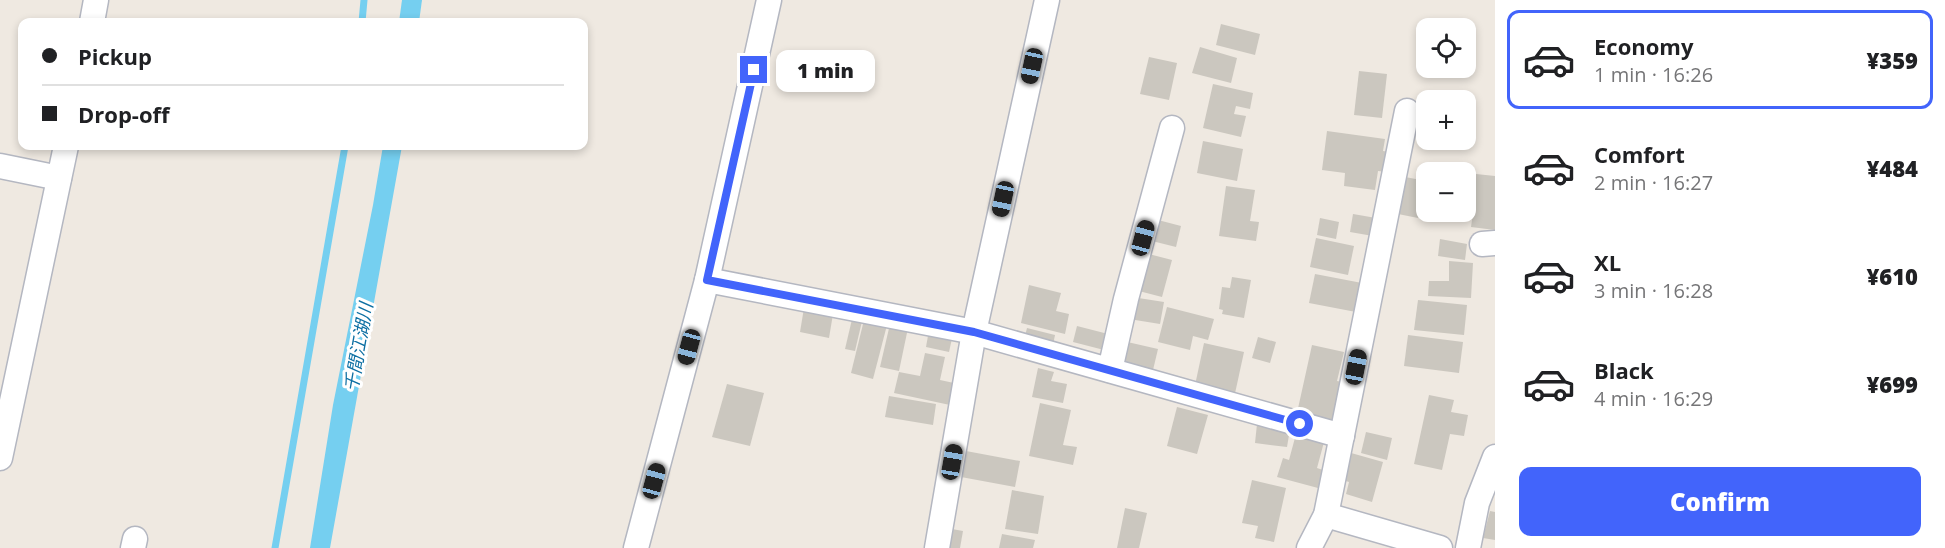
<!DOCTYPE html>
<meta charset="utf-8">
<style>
:root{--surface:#fff;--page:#f2f2f2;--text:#202124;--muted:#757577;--line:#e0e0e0;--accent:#4264fb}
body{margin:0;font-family:"Open Sans","Noto Sans JP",sans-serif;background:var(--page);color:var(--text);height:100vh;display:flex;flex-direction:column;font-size:22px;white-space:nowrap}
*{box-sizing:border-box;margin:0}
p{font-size:20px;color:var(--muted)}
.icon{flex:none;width:33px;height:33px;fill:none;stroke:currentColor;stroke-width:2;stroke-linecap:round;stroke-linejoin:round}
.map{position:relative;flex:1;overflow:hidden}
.panel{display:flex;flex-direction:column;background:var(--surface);width:450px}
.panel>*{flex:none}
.hud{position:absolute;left:18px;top:18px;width:570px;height:132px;border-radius:12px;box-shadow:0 3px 9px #0003;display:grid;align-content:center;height:132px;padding:0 24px;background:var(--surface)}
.tools{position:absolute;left:1416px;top:18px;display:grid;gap:12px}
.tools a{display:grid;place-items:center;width:60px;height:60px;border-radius:12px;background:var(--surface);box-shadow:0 3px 9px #0003;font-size:30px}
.end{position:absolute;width:27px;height:27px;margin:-14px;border:8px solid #4264fb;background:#fff;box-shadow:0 0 0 3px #fff}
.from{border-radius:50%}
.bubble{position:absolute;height:42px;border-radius:12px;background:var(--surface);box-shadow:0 3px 9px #0003;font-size:20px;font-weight:800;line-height:42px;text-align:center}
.car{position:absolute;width:18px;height:36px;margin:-18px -9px;border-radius:8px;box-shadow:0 0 4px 2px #0007;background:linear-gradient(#222 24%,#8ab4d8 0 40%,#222 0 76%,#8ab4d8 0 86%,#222 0)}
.hud b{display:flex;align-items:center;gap:21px;height:57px;font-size:22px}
.hud b+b{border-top:2px solid var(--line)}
.hud i{width:15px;height:15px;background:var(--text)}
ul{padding:10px 0 0;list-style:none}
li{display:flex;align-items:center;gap:18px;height:99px;margin:0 12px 9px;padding:0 12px;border:3px solid transparent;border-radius:12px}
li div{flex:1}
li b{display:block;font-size:22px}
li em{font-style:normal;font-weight:800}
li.active{border-color:var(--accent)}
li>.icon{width:54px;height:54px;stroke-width:1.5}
.primary-button{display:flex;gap:12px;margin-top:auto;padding:12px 24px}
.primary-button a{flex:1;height:69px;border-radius:12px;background:var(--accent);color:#fff;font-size:24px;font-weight:800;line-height:69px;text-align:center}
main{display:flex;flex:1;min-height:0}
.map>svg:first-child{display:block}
.water{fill:#75cff0}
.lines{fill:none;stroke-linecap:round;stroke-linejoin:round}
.stream{stroke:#75cff0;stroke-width:7}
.building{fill:#cbc7bf}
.street-casing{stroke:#b4b7c1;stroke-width:27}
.street{stroke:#fff;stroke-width:24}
.route{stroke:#4264fb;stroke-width:8}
.labels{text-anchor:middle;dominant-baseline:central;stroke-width:6;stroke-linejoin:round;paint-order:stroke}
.water-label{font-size:18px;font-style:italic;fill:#0d6fa3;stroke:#fff}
</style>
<main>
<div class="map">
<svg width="1495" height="548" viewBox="0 0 1495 548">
<rect width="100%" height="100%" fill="#efe9e1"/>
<g class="water">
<path d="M402,0h20l-3,22h-20z"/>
<path d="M383,146h19l-72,402h-20l23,-143 40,-200z"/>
</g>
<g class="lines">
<g class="stream">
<path d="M362,22l2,-22"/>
<path d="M275,548l70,-402"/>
</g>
</g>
<g class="building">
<path d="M1221,24l39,10 -5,21 -39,-10z"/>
<path d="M1200,47l37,11 -6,25 -39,-10z"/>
<path d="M1149,57l28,6 -8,37 -29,-6z"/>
<path d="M1359,71l28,3 -5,44 -28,-3z"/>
<path d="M1213,84l40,9 -3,16 -14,-3 -2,8 12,2 -5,21 -38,-9z"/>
<path d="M1327,131l58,8 -2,12 7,1 -3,20 -9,-1 -3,19 -31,-4 1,-13 -23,-3z"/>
<path d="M1203,141l40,8 -6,32 -40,-8z"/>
<path d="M1476,174l19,2v54l-24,-3 3,-21 -8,-1v-20l9,1z"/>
<path d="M1400,176l26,5 -8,37 -25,-5z"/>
<path d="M1226,186l29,4 -5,31 9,1 -3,19 -37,-5z"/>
<path d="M1353,214l23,4 -3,18 -23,-4z"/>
<path d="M1320,218l19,4 -3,17 -19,-4z"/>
<path d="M1158,220l23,6 -5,21 -24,-6z"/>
<path d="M1316,238l38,8 -6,29 -38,-8z"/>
<path d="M1440,239l27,5 -2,16 -27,-4z"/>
<path d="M1145,253l27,7 -10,37 -27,-7z"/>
<path d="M1449,261l24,2 -2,35 -43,-2 1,-15h20z"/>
<path d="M1315,274l47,9 -6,29 -47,-9z"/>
<path d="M1232,277l19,3 -7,38 -22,-4 1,-4 -4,-1 3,-22 8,1z"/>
<path d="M1029,285l32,8 -5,18 13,3 -4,20 -44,-11z"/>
<path d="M1132,297l32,5 -4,22 -31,-5z"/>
<path d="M1418,300l49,5 -3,30 -50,-5z"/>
<path d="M1167,307l47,12 -6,21 -15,-4 -3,14 -32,-8z"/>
<path d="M804,308l29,6 -4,24 -29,-6z"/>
<path d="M853,315l10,2 -8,34 -10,-2z"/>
<path d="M864,320l23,5 -14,54 -22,-6z"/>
<path d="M890,324l18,4 -9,43 -19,-4z"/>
<path d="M1077,326l35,9 -4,16 -35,-9z"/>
<path d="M1027,328l28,7 -3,15 -29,-6z"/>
<path d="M929,330l24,4 -4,18 -23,-5z"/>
<path d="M1408,335l55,7 -4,31 -55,-7z"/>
<path d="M1258,337l18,5 -6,21 -18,-5z"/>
<path d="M1123,341l35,8 -5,21 -34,-8z"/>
<path d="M1204,343l40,9 -10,46 -40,-8z"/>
<path d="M1312,345l32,7 -7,29 6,1 -8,40 -38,-9z"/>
<path d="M925,353l20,4 -5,23 14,3 -4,22 -56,-12 5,-21 21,4z"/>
<path d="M1038,368l16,4 -3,9 16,3 -4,19 -31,-6z"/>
<path d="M727,384l37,9 -14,53 -38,-9z"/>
<path d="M1429,395l25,5 -3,12 17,3 -4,21 -14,-2 -8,36 -28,-6z"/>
<path d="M889,396l47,8 -3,21 -48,-8z"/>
<path d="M1040,403l31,7 -8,35 14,2 -4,18 -44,-9z"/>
<path d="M1177,407l31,8 -11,39 -30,-8z"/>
<path d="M1257,424l33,5 -3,18 -32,-4z"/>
<path d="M1366,432l26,6 -5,22 -26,-7z"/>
<path d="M1296,434l28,8 -7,26 6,2 -5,18 -41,-11 6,-19 6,2z"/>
<path d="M966,451l54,10 -5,26 -54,-10z"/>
<path d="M1344,451l39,11 -11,40 -26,-8 3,-12 -13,-4z"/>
<path d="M1252,480l34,8 -12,54 -19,-4 3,-12 -16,-3z"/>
<path d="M1012,490l32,6 -6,38 -33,-5z"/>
<path d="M1125,508l22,5 -8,35h-22z"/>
<path d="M1490,511l5,1v28l-12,-2z"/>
<path d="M952,529l11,2 -3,17h-12z"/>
<path d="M1002,534l33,6 -2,8h-34z"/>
</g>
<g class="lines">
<g class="street-casing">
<g id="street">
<path d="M92,22l4,-22"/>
<path d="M0,166l59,12"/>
<path d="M1482,244l13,-1"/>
<path d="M707,280l267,52 368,104"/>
<path d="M1110,370l16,-71 46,-171"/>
<path d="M0,458l66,-312"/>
<path d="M1326,515l114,33"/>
<path d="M133,548l2,-9"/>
<path d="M636,548l71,-268 62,-280"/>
<path d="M937,548l37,-216 73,-332"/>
<path d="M1309,548l17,-33 81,-404"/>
<path d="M1468,548l9,-45 18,-46"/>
</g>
</g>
<use href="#street" class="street"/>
</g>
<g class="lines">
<path class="route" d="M754,70l-47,210 267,52 326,92"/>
</g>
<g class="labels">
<g class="water-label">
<text transform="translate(358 347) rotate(-80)">千間江湖川</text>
</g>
</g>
</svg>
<div class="tools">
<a><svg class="icon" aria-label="locate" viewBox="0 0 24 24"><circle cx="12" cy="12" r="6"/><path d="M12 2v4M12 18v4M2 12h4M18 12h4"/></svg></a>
<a>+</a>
<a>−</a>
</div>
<i class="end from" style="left:1300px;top:424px"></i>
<i class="end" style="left:754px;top:70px"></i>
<div class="bubble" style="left:776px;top:50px;width:99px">1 min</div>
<i class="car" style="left:1032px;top:66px;rotate:192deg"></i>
<i class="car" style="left:1003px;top:199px;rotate:192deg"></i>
<i class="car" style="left:1143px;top:238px;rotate:15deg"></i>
<i class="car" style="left:689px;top:347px;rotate:195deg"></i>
<i class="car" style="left:1356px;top:367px;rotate:11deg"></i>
<i class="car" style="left:952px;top:462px;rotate:10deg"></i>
<i class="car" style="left:654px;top:481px;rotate:15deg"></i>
<div class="hud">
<b><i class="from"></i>Pickup</b>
<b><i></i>Drop-off</b>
</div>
</div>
<section class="panel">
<ul>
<li class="active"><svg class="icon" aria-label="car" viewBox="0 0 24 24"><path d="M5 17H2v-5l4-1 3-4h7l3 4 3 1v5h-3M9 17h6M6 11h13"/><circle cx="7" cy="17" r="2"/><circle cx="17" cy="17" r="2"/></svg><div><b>Economy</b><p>1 min · 16:26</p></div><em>¥359</em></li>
<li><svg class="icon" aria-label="car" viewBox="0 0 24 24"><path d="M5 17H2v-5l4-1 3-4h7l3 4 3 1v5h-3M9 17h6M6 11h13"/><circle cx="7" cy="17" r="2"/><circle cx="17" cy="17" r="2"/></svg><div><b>Comfort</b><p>2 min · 16:27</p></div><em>¥484</em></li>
<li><svg class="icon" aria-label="car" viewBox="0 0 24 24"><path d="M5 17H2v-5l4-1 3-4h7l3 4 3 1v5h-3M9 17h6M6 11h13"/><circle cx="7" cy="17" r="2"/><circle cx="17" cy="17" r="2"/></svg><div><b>XL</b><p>3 min · 16:28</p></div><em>¥610</em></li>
<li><svg class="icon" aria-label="car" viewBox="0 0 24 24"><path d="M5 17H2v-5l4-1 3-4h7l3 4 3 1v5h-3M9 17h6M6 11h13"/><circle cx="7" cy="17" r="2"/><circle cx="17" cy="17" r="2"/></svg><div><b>Black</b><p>4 min · 16:29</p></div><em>¥699</em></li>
</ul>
<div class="primary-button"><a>Confirm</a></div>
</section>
</main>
